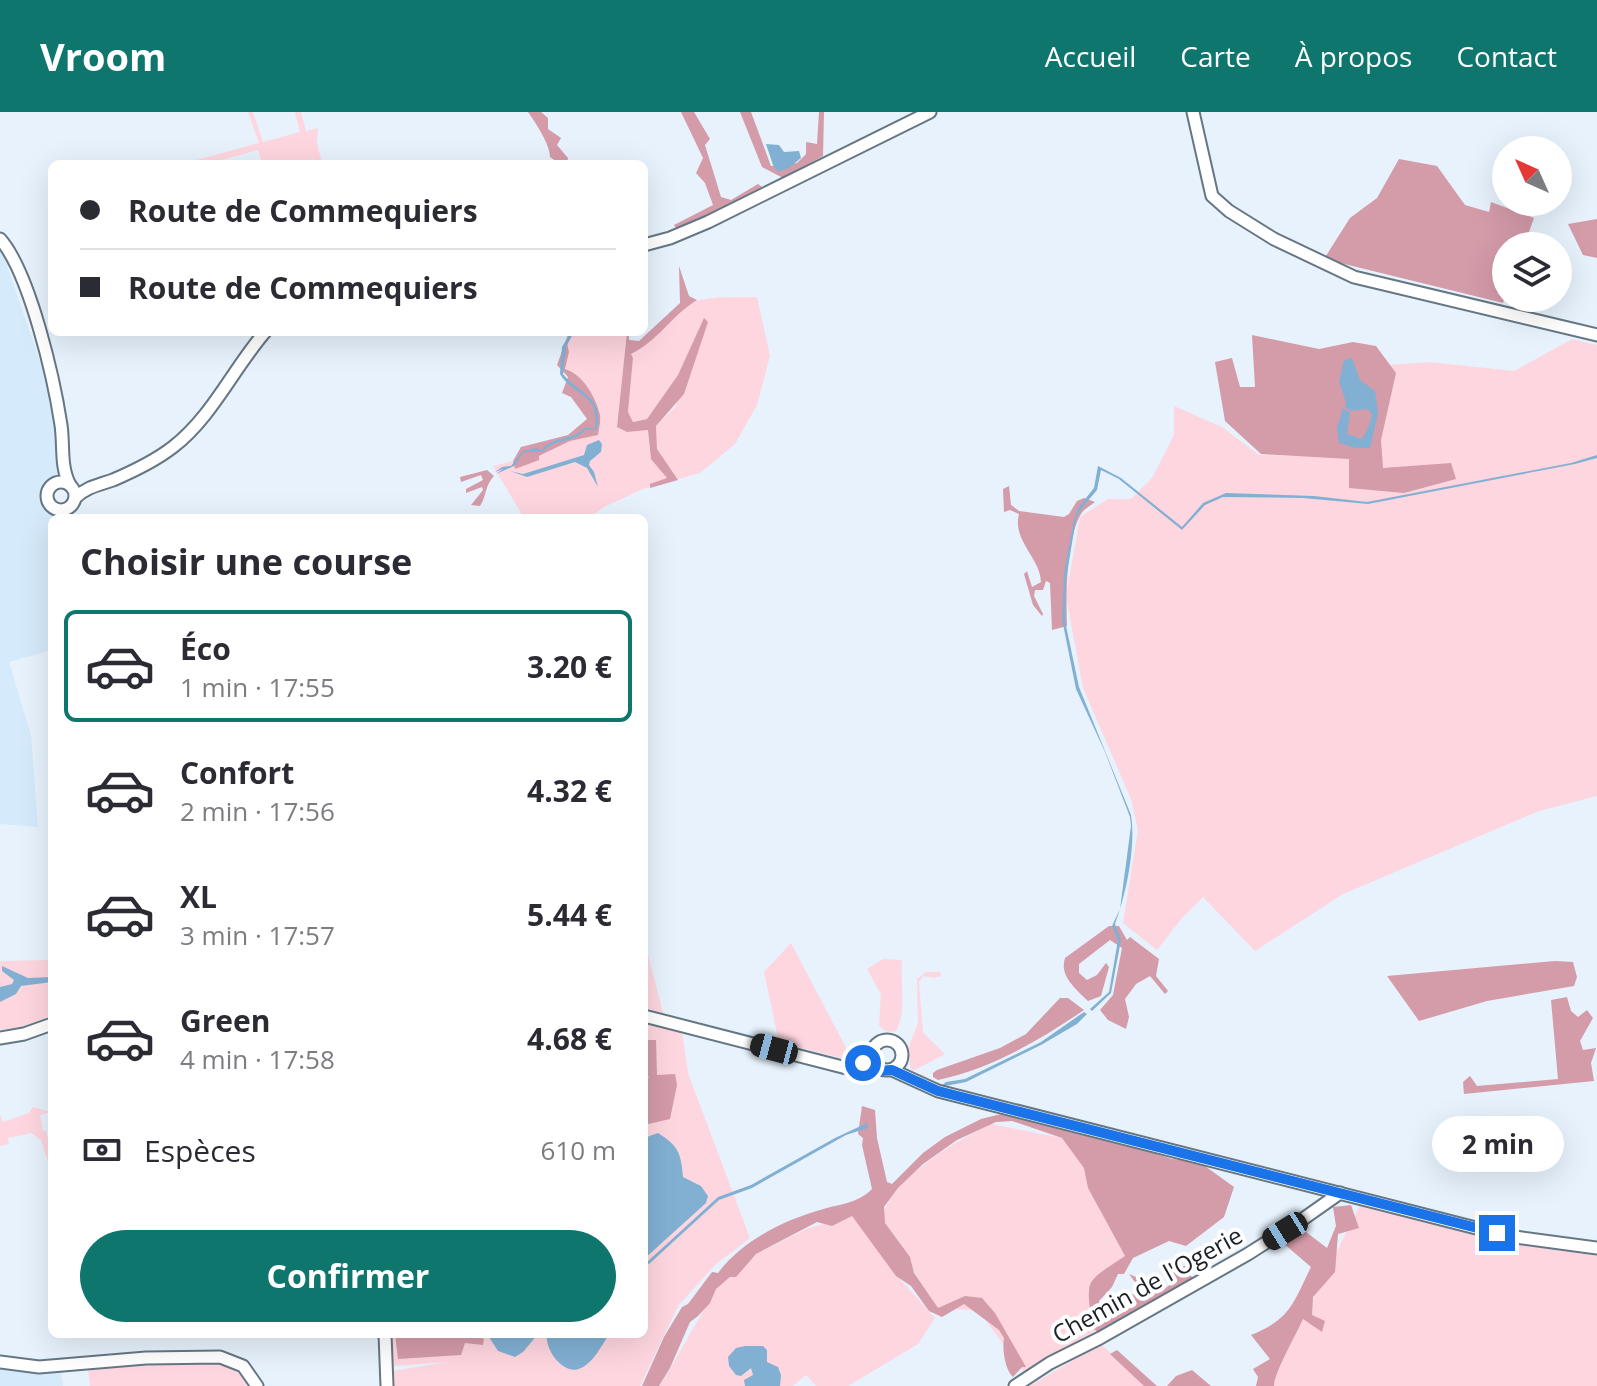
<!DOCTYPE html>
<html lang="fr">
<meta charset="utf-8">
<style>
:root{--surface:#fff;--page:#f7f7f7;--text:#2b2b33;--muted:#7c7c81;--line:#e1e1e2;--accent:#0f766e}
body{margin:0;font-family:"Open Sans",sans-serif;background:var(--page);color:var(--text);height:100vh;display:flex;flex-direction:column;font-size:30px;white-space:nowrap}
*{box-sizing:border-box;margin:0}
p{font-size:26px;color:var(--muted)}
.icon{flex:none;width:44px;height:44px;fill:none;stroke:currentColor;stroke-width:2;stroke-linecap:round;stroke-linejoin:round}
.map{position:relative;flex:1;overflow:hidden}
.side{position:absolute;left:48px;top:402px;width:600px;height:824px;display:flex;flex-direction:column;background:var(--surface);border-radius:12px;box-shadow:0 8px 32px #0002}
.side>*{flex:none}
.hud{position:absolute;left:48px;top:48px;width:600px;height:176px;border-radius:12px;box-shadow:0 8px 32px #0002;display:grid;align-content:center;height:176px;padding:0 32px;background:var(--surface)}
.needle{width:52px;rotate:315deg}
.controls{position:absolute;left:1492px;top:24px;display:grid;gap:16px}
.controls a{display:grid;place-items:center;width:80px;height:80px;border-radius:50%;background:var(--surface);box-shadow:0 8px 32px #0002;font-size:40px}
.end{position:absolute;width:36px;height:36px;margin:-18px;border:10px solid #1a73e8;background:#fff;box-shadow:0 0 0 4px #fff}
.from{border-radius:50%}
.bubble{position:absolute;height:56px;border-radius:28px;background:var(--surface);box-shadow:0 8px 32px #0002;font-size:26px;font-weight:700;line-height:56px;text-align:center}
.car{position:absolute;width:24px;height:48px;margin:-24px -12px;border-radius:10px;box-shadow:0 0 6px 2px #0007;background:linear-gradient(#222 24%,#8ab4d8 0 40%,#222 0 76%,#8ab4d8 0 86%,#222 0)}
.hud b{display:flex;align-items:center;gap:28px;height:76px;font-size:30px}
.hud b+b{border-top:2px solid var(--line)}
.hud i{width:20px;height:20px;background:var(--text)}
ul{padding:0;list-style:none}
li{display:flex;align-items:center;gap:24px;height:112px;margin:0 16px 12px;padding:0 16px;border:4px solid transparent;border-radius:12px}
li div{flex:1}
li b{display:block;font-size:30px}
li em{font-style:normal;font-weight:700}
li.active{border-color:var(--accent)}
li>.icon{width:72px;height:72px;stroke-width:1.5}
h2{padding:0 32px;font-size:36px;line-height:96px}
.pay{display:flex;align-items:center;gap:20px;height:88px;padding:0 32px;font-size:30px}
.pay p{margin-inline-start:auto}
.action{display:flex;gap:16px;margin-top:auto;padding:16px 32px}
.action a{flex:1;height:92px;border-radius:48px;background:var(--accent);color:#fff;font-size:32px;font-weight:700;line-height:92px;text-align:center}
header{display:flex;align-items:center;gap:48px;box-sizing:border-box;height:112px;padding:0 40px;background:var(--accent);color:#fff}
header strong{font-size:38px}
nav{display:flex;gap:44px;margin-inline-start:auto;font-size:28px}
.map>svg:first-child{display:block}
.built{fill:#d5eafb}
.green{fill:#fed6df}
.forest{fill:#d49ba9}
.water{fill:#82b0d3}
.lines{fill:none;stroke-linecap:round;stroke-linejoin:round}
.tertiary-casing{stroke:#657784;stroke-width:15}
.tertiary{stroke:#fff;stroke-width:11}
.route{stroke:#1a73e8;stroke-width:10}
.labels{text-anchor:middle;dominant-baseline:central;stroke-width:8;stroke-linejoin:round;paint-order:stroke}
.street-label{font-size:24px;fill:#192026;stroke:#fefefe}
</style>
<header>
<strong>Vroom</strong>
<nav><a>Accueil</a><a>Carte</a><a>À propos</a><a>Contact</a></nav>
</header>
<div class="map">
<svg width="1597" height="1274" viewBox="0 0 1597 1274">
<rect width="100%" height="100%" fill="#e7f2fc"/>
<g class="built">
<path d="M0,133l55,161 3,69 -14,23 23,20h-15v132l-43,12 22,73 7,92 -38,-3z"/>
<path d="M0,1250l60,2 3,22h-63z"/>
</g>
<g class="green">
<path d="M248,0h5l10,30 37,-10 -5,-20h6l5,19 12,-3 -1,14 5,22h-60l-4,-14 -51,14h-13l-1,-3 66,-18z"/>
<path d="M757,185l13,59 -13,49 -22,39 -35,29 -57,16 -39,18 -16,11h-64l-31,-52 20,-5 2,8 55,-28 28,-6c1,-6 3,-14 2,-20 -4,-17 -17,-41 -35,-45l4,-18 -2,-9 7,-11h53l-10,95 10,5 21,-2 3,29 17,19 4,-3 -15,-27 -1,-22 20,-20 32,-84 -4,-3 -26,56 -31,44 -14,3 -5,-10 5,-54 -2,-4c26,-12 43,-49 69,-54 18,-4 38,-2 57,-3z"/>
<path d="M1572,227l25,6v451l-58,15 -196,83 -88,57 -52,-54 -21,21 -25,32 -34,-27 15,-93 -7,-31 -48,-111 -17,-92 14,-79 28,-18h23l21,-21 22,-43v-29l48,21 37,28 111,2 20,-92 40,-3 84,9z"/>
<path d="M644,827l19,74 -19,-5z"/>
<path d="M791,831l62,118 -74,-19 -15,-70z"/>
<path d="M883,847l19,1c-2,23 5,51 -6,71 -9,2 -12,0 -17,-6l2,-31 -14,-25z"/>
<path d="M52,848v55l-30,12 -22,3v-69z"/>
<path d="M926,860h14l1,4 -7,2 -11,-2 -4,6 4,51 22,21 -32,17 -3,-4 -1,-21 9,-23 -1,-44z"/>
<path d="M644,910l38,9 6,42 62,165 -35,27 -37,41 -38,80h-249l1,-15 57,-9 -56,4 -2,-32h253z"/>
<path d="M33,995l17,5 -10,3 3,16h3l6,23v20l-11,-34 -10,-7 -23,5 1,6 -9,2v-31l3,7 26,-9z"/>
<path d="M991,1012l71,14 25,33 1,17 37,68 -37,34 7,41 -71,41 -46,-62 -40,-1 -57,-87c7,-42 73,-80 110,-98z"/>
<path d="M1360,1093l144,35 93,16v130h-324v-7z"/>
<path d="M852,1104l47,62 36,40 -17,26 -70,42h-32l-10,-11 -13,11h-133l56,-97 40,-35 50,-25z"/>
<path d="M1101,1232l43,42h-115z"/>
<path d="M223,1250l19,14 5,10h-157l-2,-18z"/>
</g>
<g class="forest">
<path d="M528,0h13l7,6v11l13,9 -4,7 11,13 -1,6h-12l2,-2 -7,-5c0,-13 -15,-35 -22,-45z"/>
<path d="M681,0h13l16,27 -5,6 16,52 10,3 27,-16 7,5 -88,41 -3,-5 39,-20 -8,-22 -9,-10 7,-15z"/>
<path d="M740,0h11l20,54 26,-3 9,-9v-12l11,2 2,-32h5l-1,44 -40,22 -21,-11z"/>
<path d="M1399,47l38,7 28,39 24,7 2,-10 43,16 -10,28h-18v48l-3,9 -179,-44 26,-41 27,-20z"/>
<path d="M1597,107v39l-14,-3 -15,-31z"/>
<path d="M679,154l10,30 8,4c-25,15 -40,42 -66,54l2,4 -5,54 5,10 14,-3 31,-44 26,-57 4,4 -24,72 -28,32 1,23 21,31 -28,8v-4l17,-6 -16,-19 -3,-29 -21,2 -10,-5 10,-95h2v8l10,1 41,-38z"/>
<path d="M569,220h5l-7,11 2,9 -4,17c18,5 31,29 35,46 1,6 -1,14 -2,20l-28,6 -31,15v4l-24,9 -2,-8 8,-14 47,-12 19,-16 -16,-22 -9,-4 6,-16 -11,-12z"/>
<path d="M1252,223l67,14 34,-7 23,4 20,27 -15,67 2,28 68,-5 5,16 -52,14 -55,-5v-29l-88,-5 -36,-33 -10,-59 17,-4 8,29h15z"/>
<path d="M487,358l7,6c-9,9 -7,19 -14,30l-9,-1 12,-15 -1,-3 -16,6v-4l17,-9 -2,-5 -20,7 -1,-5z"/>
<path d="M1009,374l2,19 8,6 45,6 5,-3 8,-13 7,-3 11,4c-5,4 -11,7 -14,12 -15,25 -15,82 -14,112l-15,4 -2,-47 -4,-2 -3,9h-8l-1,6 9,18 -1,2 -9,-11 -9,-31 3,-3 5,16 9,-5c-1,-25 -29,-41 -22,-68l-9,-4 -6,2 -1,-23z"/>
<path d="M1109,814h10l8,14 3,-3 29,22 -3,17 12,15 -3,3 -15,-18 -14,8 -11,15 4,18 -3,12 -18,-9 -8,-10 13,-15 9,-47 -12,-8 -31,24v9l8,7 10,-5 9,-12 3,4 -8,29 -13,5c-12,-12 -29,-25 -23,-43z"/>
<path d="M1555,849l18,1 4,15 -3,9 -87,15 -68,20 -32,-45z"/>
<path d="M1567,885l4,14 7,6 9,-7 6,8 -13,23 3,9 13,-2 -5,15 3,18 -130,13 -1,-12 7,-6 7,10 81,-7 -7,-79z"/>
<path d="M1060,886h8l16,12c-44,30 -93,59 -146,70l-5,-3v-4l4,-3 63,-22 26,-14z"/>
<path d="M644,928h12l1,35 18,-1 2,11 -7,34 -26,6v-43l5,-5 -5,-2z"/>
<path d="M862,994l13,4 2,28 10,44 5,2 31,-31 22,-16 36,-18 20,-5 118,28 53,17 26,2 36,26 -10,30 -38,29 -17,-5 -36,17 -9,16h-6l-6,13 -13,14v22l7,-1 11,-13 17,-3 -6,-14 15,7 3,-2 -17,-23 35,15 10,-7 -5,-13 16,-3 8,13 -95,53 -6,-4c-5,-51 -10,-43 33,-72l-37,-68 -4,-20 -22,-30 -50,-17 -16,1 -39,18 -34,24 -25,24 -14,19 1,16 25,34 4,16 24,35 27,-12 17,2 13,15 31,54h-4l-9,10c-8,-8 -11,-27 -9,-39l-5,-8 -35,-26 -22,13 -13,-6 -18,-25 -15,-10 -44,-60 -20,10 -15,-4 -61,32 -20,23h-6l-14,12 -6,14 -12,13 -8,6 -20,46 -11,18h-17l22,-49 18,-30 6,-3 24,-32 6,1c24,-32 64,-52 102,-63 19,-6 37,-6 52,-21l-10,-44 1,-7 -5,-4z"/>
<path d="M1351,1093l8,23 -21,6 -3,38 -22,25 -1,18 13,6 -3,11 -19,-13c-6,14 -30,56 -29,67h-18l2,-9 -5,-8 17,-10 -19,-24c40,-16 42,-32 60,-68l-28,-24 19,-14 25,19 9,-22 -3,-19z"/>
<path d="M395,1222h79l10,5 -1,6 -18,-2 -4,12 -63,4z"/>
<path d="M1117,1238l40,36h-13l-34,-32z"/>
<path d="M1192,1258l19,16h-44l9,-10z"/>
</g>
<g class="water">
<path d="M766,32l13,1 5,7 15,-1 2,7 -12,10 -11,4 -5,-7z"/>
<path d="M571,220h3l-8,15 -3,27c16,20 41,22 34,55l-12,1c-11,14 -32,8 -42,22h-19l-10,14 -18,8 7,-5 -8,3 7,-5 9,-1 12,-15 12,-3 7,2c9,-14 31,-9 42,-22h11c5,-35 -21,-31 -35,-54l2,-27z"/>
<path d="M1352,246l8,22 15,11 3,22 -8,35h-14l-17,-5 -2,-15 6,-20 7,5 -3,21 15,5 7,-13 3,-12 -5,-5 -16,2 -6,-4 1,-5 -7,-20 5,-22z"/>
<path d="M599,328l3,4 -1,8 -11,9 -1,4 5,7 4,15 -11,-19 -12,-6 -48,15 -17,-6 13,3 61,-19 3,-10z"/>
<path d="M1597,343v3l-22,6 -207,40 -65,-6 -80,-1 -18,8 -23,25 -63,-51 -18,-9 -4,20 -16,19 -5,10 -10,60 -1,42 14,66 52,128c5,32 -5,80 -16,109l6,16 -10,53 -19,18 -2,-2 19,-17 9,-52 -6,-14 8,-17 11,-83 -1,-9 -25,-65 -29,-63 -14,-70 2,-46 10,-53 4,-12 16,-20 4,-22 23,12 61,49 21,-24 23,-10 88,3 53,6 204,-39z"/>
<path d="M2,854l26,12 24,-1v5l-31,4 -5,8 -16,8v-15l12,-3 2,-4 -12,-9z"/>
<path d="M1084,900l3,2 -10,10 -36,21 -75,37 -26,5 6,-5 19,-3 76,-37z"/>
<path d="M867,1011l1,5 -22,7 -94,53 -33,12 -70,64 -3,-1 72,-66 33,-12 84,-47z"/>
<path d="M658,1021c21,13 23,21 25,44l18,9 7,10 -2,7 -62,56v-121z"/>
<path d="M487,1222h51l-15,18 -8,5 -17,-6z"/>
<path d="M547,1222h62c-6,10 -16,29 -28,34 -17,9 -37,-19 -34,-34z"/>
<path d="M745,1234h18l4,4v12l11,5 3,8 -1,11h-35l-1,-6 9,-5 -2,-7 -10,8 -5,-1 -7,-9 -1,-9 8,-9z"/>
</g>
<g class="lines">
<g class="tertiary-casing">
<g id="tertiary">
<path d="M1193,0l19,84 17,15 45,28 80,38 243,58"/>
<path d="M0,127c30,34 54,140 61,186 3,20 -1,42 9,60"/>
<path d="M644,133l26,-7 38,-16 222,-110"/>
<circle cx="61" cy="384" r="14"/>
<path d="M75,386c11,-11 24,-13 38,-18 21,-9 42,-19 60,-33 39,-30 60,-78 92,-115"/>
<path d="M644,904l218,56 18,-3"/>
<path d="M0,926l24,-4 28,-10"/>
<circle cx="887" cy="943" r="15"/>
<path d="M892,958l46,21 542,138 35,8 82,11"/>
<path d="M385,1222l2,52"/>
<path d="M0,1250l39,5 107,-9 74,-1 23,9 14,20"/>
<path d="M1015,1274l35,-23 50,-25 148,-84 55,-35 37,-26"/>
</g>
</g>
<use href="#tertiary" class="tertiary"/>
</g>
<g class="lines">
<path class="route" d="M863,951l-6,6 5,3 30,-2 46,21 559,142"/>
</g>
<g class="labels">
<g class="street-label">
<text transform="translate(1147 1172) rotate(-29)">Chemin de l'Ogerie</text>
</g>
</g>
</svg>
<div class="controls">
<a><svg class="needle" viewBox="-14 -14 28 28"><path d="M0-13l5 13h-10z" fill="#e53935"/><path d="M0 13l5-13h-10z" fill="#7c7c81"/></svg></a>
<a><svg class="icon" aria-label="layers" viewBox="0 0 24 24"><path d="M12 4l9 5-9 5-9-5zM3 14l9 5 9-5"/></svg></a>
</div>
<i class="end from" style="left:863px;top:951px"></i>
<i class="end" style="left:1497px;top:1121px"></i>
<div class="bubble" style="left:1432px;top:1004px;width:132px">2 min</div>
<i class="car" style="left:774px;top:937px;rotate:285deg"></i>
<i class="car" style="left:1285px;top:1119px;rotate:238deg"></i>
<div class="hud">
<b><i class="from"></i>Route de Commequiers</b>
<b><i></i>Route de Commequiers</b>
</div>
<section class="side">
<h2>Choisir une course</h2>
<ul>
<li class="active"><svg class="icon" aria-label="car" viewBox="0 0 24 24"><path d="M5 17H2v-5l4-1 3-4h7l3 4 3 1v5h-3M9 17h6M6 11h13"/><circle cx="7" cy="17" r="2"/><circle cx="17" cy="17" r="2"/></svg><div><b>Éco</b><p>1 min · 17:55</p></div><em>3.20 €</em></li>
<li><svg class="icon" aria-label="car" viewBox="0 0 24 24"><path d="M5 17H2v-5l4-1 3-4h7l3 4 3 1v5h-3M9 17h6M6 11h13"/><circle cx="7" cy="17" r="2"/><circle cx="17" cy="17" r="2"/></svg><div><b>Confort</b><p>2 min · 17:56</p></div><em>4.32 €</em></li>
<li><svg class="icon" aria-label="car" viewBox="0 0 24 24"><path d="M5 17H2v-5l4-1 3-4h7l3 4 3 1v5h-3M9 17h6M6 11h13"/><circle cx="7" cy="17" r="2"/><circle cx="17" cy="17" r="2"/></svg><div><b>XL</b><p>3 min · 17:57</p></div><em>5.44 €</em></li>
<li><svg class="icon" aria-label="car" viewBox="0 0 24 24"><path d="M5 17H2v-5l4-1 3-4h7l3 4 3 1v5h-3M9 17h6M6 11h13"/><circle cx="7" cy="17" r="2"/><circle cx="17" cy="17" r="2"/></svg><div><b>Green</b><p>4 min · 17:58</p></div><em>4.68 €</em></li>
</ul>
<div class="pay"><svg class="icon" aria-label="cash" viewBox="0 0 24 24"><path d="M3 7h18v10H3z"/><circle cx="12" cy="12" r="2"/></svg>Espèces<p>610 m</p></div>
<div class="action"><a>Confirmer</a></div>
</section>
</div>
